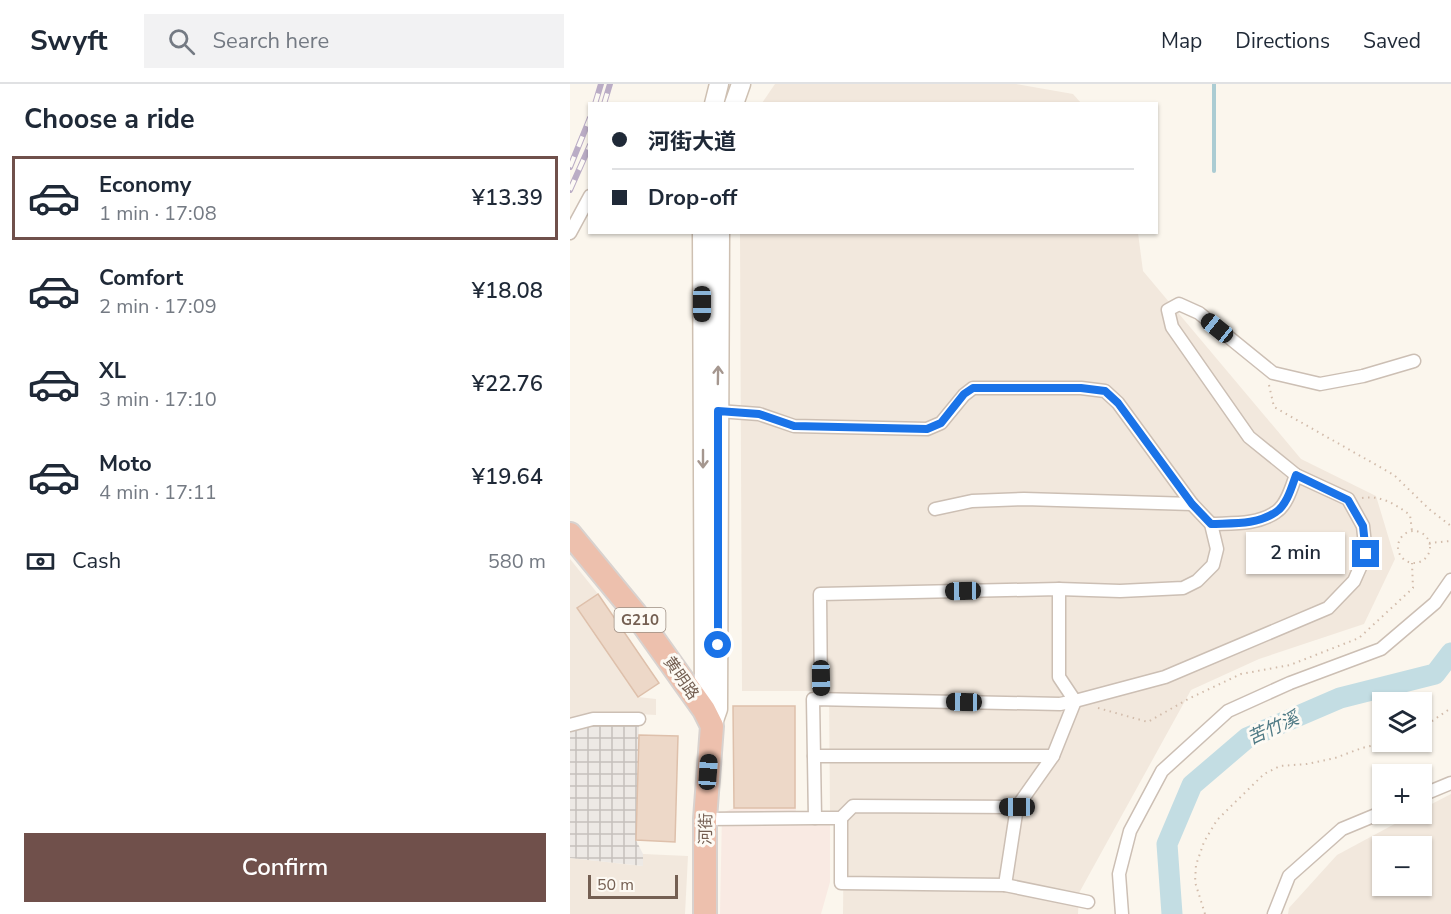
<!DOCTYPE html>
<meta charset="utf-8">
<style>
:root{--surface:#fff;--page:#f2f2f3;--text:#1f2937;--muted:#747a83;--line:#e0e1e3;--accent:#70504b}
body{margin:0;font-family:"Nunito Sans","Noto Sans SC",sans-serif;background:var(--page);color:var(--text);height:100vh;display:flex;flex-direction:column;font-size:22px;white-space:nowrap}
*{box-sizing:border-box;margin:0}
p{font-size:20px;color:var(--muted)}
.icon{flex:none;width:33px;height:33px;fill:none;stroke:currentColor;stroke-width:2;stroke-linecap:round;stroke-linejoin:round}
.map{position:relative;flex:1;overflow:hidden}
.sheet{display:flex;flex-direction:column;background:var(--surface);width:570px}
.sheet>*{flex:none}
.guide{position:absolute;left:18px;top:18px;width:570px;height:132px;border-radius:0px;box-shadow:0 2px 4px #0004;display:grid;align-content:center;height:132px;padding:0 24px;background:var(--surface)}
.buttons{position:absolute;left:802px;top:608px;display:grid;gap:12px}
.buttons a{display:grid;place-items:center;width:60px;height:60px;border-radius:0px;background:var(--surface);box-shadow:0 2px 4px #0004;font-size:30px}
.scale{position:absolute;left:18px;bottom:15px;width:90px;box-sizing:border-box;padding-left:6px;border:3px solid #745f52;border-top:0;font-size:16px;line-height:21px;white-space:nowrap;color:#745f52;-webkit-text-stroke:4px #fdfaf4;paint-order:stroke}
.end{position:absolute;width:27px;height:27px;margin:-14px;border:8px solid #1a73e8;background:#fff;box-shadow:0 0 0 3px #fff}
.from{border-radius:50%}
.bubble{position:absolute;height:42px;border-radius:0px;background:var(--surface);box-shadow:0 2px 4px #0004;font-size:20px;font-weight:600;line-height:42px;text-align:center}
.car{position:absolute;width:18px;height:36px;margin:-18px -9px;border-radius:8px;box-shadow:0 0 4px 2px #0007;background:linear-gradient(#222 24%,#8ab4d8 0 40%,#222 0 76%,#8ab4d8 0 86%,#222 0)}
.guide b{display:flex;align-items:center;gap:21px;height:57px;font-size:22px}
.guide b+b{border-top:2px solid var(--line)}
.guide i{width:15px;height:15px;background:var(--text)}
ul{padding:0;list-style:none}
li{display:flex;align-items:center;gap:18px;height:84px;margin:0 12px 9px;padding:0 12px;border:3px solid transparent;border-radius:0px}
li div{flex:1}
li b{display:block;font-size:22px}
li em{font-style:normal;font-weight:600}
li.on{border-color:var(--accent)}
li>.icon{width:54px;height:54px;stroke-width:1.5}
h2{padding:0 24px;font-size:27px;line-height:72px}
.pay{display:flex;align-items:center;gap:15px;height:66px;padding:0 24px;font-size:22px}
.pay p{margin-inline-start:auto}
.button{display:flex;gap:12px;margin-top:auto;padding:12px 24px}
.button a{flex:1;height:69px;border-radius:0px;background:var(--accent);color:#fff;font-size:24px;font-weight:600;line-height:69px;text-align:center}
header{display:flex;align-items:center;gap:36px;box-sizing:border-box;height:84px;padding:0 30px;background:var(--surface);border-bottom:2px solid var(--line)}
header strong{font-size:28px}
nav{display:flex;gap:33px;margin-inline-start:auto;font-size:21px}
.search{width:420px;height:54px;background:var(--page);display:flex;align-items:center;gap:15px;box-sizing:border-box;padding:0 21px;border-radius:0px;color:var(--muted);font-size:22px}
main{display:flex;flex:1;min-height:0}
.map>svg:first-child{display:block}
.residential{fill:#f2e8dd;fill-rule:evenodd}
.commercial{fill:#f9eae3}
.industrial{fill:url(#industrial-grid)}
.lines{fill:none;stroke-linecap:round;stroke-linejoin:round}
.stream{stroke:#abccd3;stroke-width:4}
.river{stroke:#c3dde3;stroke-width:21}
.building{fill:#edd8c8;stroke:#dec0ab;stroke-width:1.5}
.street-casing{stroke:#ccbfb4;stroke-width:15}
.secondary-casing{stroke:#cec0b2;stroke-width:21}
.highway-casing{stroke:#d8d2cf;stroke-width:26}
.path{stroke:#d2bcab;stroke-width:2;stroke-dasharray:1.5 4.5;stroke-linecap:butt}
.street{stroke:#fff;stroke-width:12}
.secondary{stroke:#fff;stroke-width:18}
.highway{stroke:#edc0ad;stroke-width:22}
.rail-casing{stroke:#baacc5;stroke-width:6}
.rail{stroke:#fdfaf4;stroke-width:4;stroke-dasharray:11;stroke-linecap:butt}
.oneway{stroke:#a5978f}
.route{stroke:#1a73e8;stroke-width:8}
.labels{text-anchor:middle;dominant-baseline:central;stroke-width:6;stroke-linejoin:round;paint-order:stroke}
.shield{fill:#fdfaf4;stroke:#9d8e83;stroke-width:1.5}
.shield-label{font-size:15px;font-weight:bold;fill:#745f52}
.street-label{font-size:16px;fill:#745f52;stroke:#fdfaf4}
.water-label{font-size:18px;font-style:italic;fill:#4e7984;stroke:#fdfaf4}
</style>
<header>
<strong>Swyft</strong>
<div class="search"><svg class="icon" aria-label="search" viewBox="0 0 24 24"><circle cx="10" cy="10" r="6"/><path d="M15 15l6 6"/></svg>Search here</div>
<nav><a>Map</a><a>Directions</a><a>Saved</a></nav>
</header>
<main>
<section class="sheet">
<h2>Choose a ride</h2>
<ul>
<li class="on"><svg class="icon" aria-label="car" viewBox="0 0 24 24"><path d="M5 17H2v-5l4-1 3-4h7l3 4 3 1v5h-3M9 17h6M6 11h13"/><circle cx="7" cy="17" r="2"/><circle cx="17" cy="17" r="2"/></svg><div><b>Economy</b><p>1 min · 17:08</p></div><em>¥13.39</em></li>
<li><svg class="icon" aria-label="car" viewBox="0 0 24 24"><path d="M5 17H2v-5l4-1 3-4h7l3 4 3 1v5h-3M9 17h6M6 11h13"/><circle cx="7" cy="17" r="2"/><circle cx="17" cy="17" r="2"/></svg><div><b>Comfort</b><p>2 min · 17:09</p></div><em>¥18.08</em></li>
<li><svg class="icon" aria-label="car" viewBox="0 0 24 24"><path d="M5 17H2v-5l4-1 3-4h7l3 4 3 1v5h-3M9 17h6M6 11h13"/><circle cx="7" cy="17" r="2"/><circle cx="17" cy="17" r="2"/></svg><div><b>XL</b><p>3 min · 17:10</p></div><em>¥22.76</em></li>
<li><svg class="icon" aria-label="car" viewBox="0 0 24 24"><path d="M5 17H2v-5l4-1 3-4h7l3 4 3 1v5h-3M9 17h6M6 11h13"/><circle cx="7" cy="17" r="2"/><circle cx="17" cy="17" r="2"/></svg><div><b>Moto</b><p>4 min · 17:11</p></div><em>¥19.64</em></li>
</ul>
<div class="pay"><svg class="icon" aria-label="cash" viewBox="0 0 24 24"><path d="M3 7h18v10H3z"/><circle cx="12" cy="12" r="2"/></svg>Cash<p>580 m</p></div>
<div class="button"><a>Confirm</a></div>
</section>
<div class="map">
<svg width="881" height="830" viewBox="0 0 881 830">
<defs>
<pattern id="industrial-grid" width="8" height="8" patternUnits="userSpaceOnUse" patternTransform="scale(1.5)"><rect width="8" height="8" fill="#ede9e5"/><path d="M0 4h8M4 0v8" fill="none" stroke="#c5c0bc"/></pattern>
</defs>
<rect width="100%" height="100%" fill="#fbf6ed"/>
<g class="residential">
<path d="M205,0h241l57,10 8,9h-319z"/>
<path d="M170,149h398l5,38 158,188 75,37 19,63 -31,65 -105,35 -68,31 -112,203 -1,21h-235l1,-99 -14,-2 -1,-122h-87z"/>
<path d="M0,475l28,35 -21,15 61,88 18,2v16l-37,-2 -49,7z"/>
<path d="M881,710v120h-163l1,-6 48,-53 78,-42h7v-4zM813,762h39v39h-39z"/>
<path d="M73,770l45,2 -3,58h-115v-56l73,8z"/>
</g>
<path class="commercial" d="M163,622h62l1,115 34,1v60l-9,32h-101l2,-101 12,-5z"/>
<path class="industrial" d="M23,638l46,2 -3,116 7,14v12l-73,-8v-128z"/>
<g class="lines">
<path class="stream" d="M644,87v-87"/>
<path class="river" d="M602,830l-5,-70 25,-59 55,-47 93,-40 95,-24 16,-21"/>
</g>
<g class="building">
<path d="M28,510l61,89 -21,14 -61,-89z"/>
<path d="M163,622h62v102h-61z"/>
<path d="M69,651l39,1 -3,106 -39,-2z"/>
</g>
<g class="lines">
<g class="street-casing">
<g id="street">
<path d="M0,149l20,-37"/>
<path d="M148,327l41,3 35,12 133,3 14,-6 23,-28 9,-7h108l24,3 13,12 74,101 19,20 6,25 -4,16 -16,16 -14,7 -63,3 -61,-2 -239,5 1,105"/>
<path d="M365,425l37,-8 52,-2 168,5"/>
<path d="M641,440c22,-1 46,1 65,-12 11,-7 16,-26 20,-37"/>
<path d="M0,641l23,-6h46"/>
<path d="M244,672h239"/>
<path d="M852,711l29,-12"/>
<path d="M245,734h26l12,-12 164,1"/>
<path d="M271,734v65l164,2 83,17"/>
<path d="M135,735l110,-1 -2,-119 247,5 15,-3 90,-24 163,-69 26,-27 12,-27 -3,-28 -15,-27 -52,-24 -47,-38 -77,-110 -4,-17 11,-6 20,9 74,60 47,11 43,-8 51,-15"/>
<path d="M435,801l12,-78 36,-51 22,-55 -16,-24v-88"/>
<path d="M552,830l-3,-40 11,-43 32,-60 66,-60 62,-28 91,-34 54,-46 16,-23"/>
<path d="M704,830l15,-38 53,-47 41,-17"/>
</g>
</g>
<g class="secondary-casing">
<g id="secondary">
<path d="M144,20l5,-20"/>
<path d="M164,20l7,-20"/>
<path d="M132,148l2,478"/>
<path d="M142,642l6,-17 2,-477"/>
</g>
</g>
<g class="highway-casing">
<path id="highway" d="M0,450l65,79 69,97 8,16 -7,93v95"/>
</g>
<g class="path">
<path d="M699,301l5,22 120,68 35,34 22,17"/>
<path d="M792,414c19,-3 33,6 48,17l2,16"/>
<circle cx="844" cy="463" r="16"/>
<path d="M859,459l22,-2"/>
<path d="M528,624l50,14 40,-23 53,-25 49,-9 69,-27 54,-50 -1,-25"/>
<path d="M852,644l29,-20"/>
<path d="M635,830l-10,-32 1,-17 8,-23 13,-22 47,-46 16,-8 27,-2 28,-6 27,-10 30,-7"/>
</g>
<use href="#street" class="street"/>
<use href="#secondary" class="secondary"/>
<use href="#highway" class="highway"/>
<g class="rail-casing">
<g id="rail">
<path d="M25,20l6,-20"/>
<path d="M34,20l6,-20"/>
<path d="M0,83l20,-49"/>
<path d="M0,106l20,-45"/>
</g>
</g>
<use href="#rail" class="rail"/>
</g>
<defs><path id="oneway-shaft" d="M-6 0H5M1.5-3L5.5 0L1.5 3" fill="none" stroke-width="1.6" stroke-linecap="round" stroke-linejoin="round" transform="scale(1.5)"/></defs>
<g class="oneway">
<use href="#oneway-shaft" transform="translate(148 291) rotate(-89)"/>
<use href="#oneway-shaft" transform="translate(133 375) rotate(90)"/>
</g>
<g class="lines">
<path class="route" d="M148,561v-234l41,3 35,12 133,3 14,-6 23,-29 9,-6h108l24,3 13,12 74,101 19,20c22,-1 46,1 65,-12 11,-7 16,-26 20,-37l52,25 15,26 3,28"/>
</g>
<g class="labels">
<rect class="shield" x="44.5" y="524" width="51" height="24" rx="4.5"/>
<g class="shield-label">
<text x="70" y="536">G210</text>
</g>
<g class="street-label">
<text transform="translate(111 594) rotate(55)">黄明路</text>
<text transform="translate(136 745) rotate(-89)">河街</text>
</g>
<g class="water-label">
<text transform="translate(703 644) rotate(-25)">苦竹溪</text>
</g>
</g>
</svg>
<div class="buttons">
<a><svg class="icon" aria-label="layers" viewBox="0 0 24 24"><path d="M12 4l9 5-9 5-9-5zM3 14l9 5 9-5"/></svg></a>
<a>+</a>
<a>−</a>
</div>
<div class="scale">50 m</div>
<i class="end from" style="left:148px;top:561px"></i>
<i class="end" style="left:796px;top:470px"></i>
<div class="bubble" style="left:676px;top:448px;width:99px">2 min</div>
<i class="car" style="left:132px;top:220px;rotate:180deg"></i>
<i class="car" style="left:647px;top:244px;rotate:309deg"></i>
<i class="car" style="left:393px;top:507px;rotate:269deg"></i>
<i class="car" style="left:251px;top:594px;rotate:179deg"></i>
<i class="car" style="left:394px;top:618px;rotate:271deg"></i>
<i class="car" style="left:138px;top:688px;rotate:4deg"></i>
<i class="car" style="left:447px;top:723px;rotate:270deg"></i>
<div class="guide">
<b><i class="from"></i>河街大道</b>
<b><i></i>Drop-off</b>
</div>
</div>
</main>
